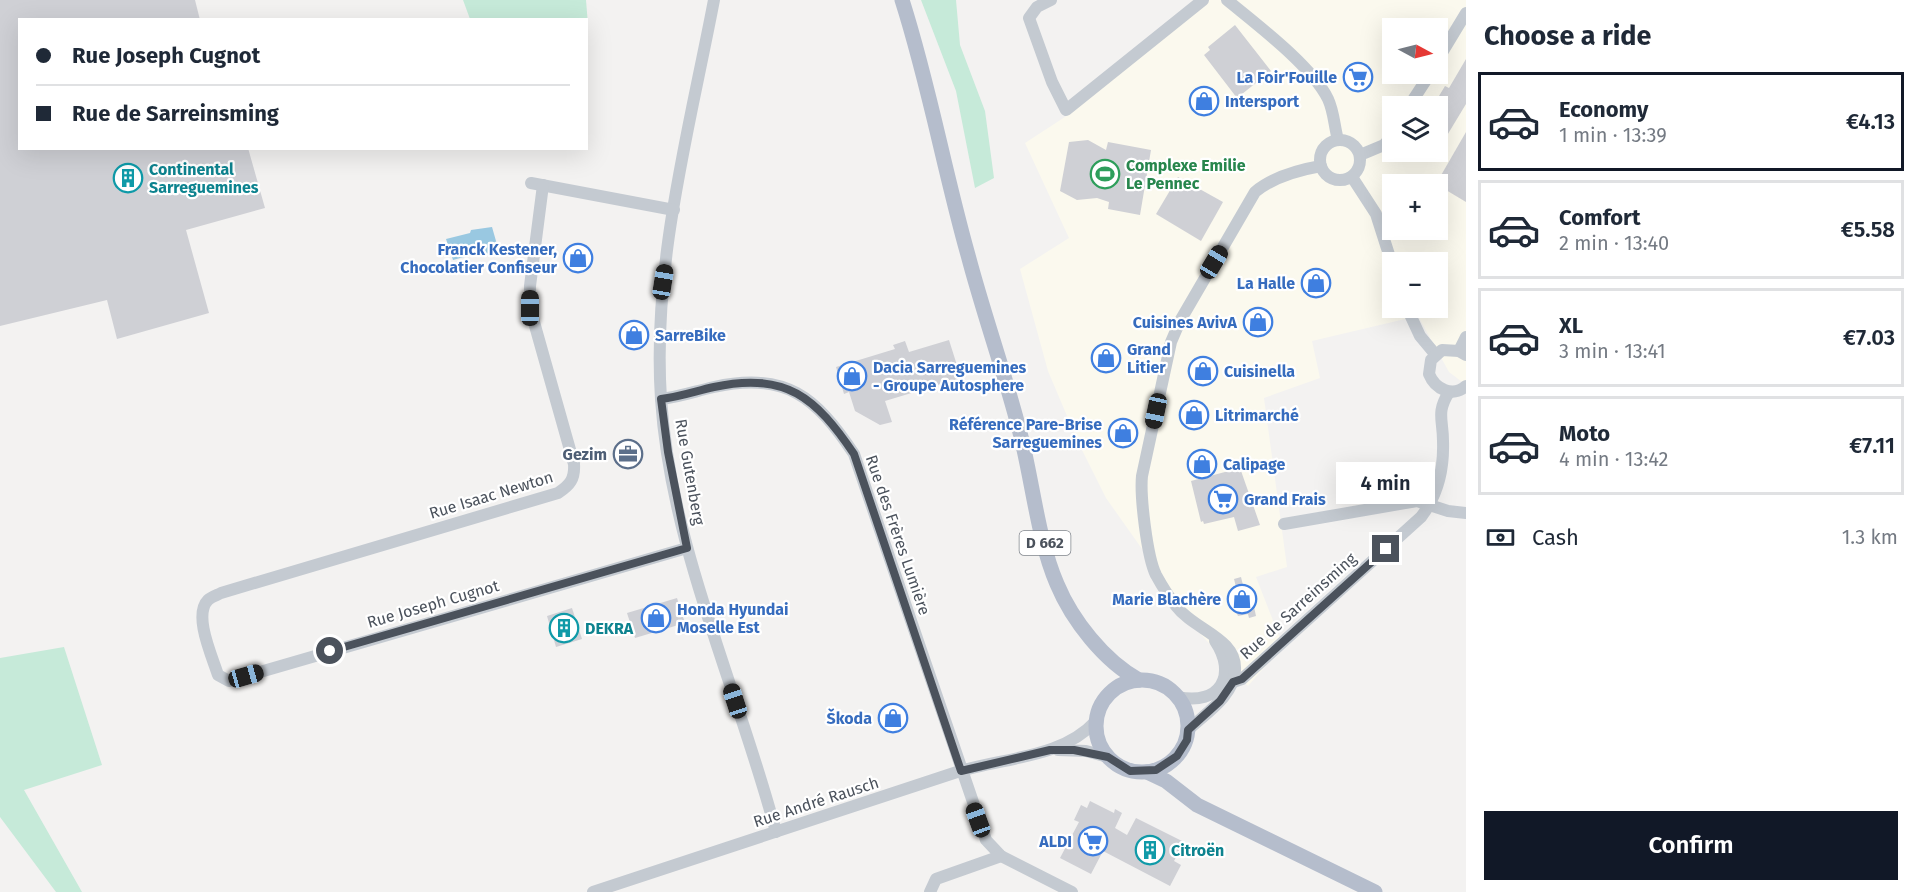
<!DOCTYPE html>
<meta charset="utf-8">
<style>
:root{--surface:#fff;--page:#f6f6f7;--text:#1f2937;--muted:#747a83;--line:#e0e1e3;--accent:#111827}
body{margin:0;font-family:"Fira Sans",sans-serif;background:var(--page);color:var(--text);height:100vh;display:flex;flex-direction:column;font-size:22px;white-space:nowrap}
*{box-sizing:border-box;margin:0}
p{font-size:20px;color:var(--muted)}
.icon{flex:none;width:33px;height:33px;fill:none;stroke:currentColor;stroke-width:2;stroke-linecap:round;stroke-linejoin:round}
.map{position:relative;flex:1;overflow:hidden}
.side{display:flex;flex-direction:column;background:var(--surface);width:450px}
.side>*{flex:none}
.guide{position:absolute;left:18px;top:18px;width:570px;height:132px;border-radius:0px;box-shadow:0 6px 24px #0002;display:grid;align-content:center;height:132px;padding:0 18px;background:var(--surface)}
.needle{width:39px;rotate:97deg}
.controls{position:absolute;left:1382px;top:18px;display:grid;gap:12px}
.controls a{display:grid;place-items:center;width:66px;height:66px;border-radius:0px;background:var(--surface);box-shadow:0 6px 24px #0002;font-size:30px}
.end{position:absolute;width:27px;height:27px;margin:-14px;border:8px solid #4b525c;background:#fff;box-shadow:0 0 0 3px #fff}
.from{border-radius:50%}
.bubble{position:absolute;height:42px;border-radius:0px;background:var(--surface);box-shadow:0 6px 24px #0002;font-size:20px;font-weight:600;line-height:42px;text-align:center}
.car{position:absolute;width:18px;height:36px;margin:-18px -9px;border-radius:8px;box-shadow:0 0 4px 2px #0007;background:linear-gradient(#222 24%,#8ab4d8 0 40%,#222 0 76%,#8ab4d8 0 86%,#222 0)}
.guide b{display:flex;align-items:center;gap:21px;height:57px;font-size:22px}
.guide b+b{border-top:2px solid var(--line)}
.guide i{width:15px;height:15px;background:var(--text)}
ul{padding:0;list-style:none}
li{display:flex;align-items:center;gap:18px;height:99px;margin:0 12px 9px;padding:0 6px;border:3px solid var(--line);border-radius:0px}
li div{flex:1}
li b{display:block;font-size:22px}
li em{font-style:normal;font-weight:600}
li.current{border-color:var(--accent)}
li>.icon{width:54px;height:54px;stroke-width:1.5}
h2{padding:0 18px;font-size:27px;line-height:72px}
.pay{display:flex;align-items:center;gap:15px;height:66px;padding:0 18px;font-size:22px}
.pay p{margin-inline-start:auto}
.button{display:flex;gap:12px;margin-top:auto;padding:12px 18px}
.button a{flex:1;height:69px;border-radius:0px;background:var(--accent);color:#fff;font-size:24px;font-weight:600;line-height:69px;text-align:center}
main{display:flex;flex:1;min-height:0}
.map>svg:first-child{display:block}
.commercial{fill:#fbf9ee;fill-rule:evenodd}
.green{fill:#c6ead9}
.water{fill:#99c8e1}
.building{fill:#cfd0d5}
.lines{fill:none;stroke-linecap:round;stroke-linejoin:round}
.minor{stroke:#c4cad1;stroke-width:12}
.major{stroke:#b5bdcc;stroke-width:15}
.route{stroke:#4b525c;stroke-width:8}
.labels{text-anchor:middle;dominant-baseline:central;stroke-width:4.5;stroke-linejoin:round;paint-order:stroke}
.shield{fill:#fff;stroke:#81868d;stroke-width:1.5}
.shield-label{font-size:15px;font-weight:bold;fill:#4b525c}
.shop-label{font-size:16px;font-weight:bold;fill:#366cbe;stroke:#fff;text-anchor:start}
.leisure-label{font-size:16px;font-weight:bold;fill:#27864d;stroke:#fff;text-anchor:start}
.culture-label{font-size:16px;font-weight:bold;fill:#0d838f;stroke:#fff;text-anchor:start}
.service-label{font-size:16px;font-weight:bold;fill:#4e5e75;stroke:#fff;text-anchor:end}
.street-label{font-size:16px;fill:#4b525c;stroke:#fff}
</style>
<main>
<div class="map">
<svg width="1466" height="892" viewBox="0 0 1466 892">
<rect width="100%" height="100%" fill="#f3f2f1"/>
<path class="commercial" d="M1200,0h266v385l-17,-13 -31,-56 -106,25 8,37 -56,20 23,169 -31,10 27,69 -35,40 -63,-69 -33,-54 -46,-65 -28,-56 -30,-71 -28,-102 49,-31 -44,-95 43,-28zM1392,28h45v46h-45zM1392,106h45v46h-45zM1392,184h45v46h-45zM1392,262h45v46h-45z"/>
<g class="green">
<path d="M463,0h123l2,25 -2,-5 -116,-1z"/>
<path d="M921,0h35l4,45 25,66 9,67 -19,10 -19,-97z"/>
<path d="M64,647l38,118 -78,25 58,102h-26l-56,-75v-159z"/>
</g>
<path class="water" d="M492,227l6,21 -4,5 -19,1 -22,6 -7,-21 24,-6 1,-3z"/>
<g class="building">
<path d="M0,0h195l5,20h-180v128h228l17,60 -79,22 23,83 -92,26 -10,-39 -107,26z"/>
<path d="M1235,25l36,46 -34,27 -33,-43 6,-5 -2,-3z"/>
<path d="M1466,59v45l-29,48v-46h-4l12,-20 4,2z"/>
<path d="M1466,132v70l-30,-18z"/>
<path d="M1088,140l18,10 2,-8 43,8 -11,65 -32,-6 1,-7 -12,-4 -20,2 -17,-9 9,-49z"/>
<path d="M1178,177l45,25 -22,39 -45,-27z"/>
<path d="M949,340l12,38 -76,23 7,21 -12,3 -25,-14 -6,-19 -5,2 -8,-27 59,-18 -2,-4 12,-4 4,11z"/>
<path d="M1240,468l20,57 -22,6 -4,-14 -30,7 -1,-3 -2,1 -10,-41z"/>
<path d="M1241,577l3,12 6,-1 6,28 -7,2 -1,-4 -10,2 -4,-9 -3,-15 6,-1 -3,-12z"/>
<path d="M677,598l8,25 -50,15 -8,-25z"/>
<path d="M572,608l10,31 -26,8 -9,-31z"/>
<path d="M1090,801l24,12 1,-4 7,4 -7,15 12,7 9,-17 48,24 -10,19 7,4 -11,21 -67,-35 -12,23 -31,-16 19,-36 -5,-2 7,-15 6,3z"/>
</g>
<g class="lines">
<g class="minor">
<path d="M714,0c-25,131 -62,265 -53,399 10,150 77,289 115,433"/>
<path d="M1051,0l-14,7 -8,11 23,64 14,28 137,-110"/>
<path d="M1227,0c29,24 85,66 101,99 6,13 6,26 10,41"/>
<path d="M1437,61l29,-48"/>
<path d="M1409,106l21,-32"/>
<circle cx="1340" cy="160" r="20"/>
<path d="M1360,155l24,-10 8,-9"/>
<path d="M1352,177l24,37 16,50"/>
<path d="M531,183l143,27"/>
<path d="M543,185l-13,101v22l44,156c1,15 -4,21 -16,29l-337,100c-4,2 -10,4 -13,7 -15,15 4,56 10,75l11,6 458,-133"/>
<path d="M1407,308l13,28 15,18"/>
<path d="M1459,351l7,-14"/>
<path d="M1466,355l-7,-4 -17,-1 -11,10 -2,14c6,15 24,24 37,12"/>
<path d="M661,399c18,-2 35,-8 53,-12 72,-16 102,10 140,67l132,386 15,16 71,36"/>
<path d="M1284,524l133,-23 31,10 18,2"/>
<path d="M1233,682l9,-3 179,-162c17,-22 23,-48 22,-76 0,-22 -7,-28 6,-49"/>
<path d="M1178,697c42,9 60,-22 37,-56"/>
<path d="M1188,730c18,-17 46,-34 47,-60 2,-32 -41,-40 -59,-64 -7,-9 -14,-20 -20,-31 -9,-18 -16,-79 -14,-99l29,-134 9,-21 75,-129c18,-15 43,-22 66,-26"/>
<path d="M1058,750l28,1 22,6"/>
<path d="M593,892c122,-40 243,-81 364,-120 47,-15 104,-13 139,-51"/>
<path d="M930,892l6,-13 65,-23"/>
</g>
<g class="major">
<path d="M902,0c27,84 42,170 66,255 15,57 35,113 50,170 14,50 19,113 39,159 15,36 47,77 82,96"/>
<circle cx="1142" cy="726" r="46"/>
<path d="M1147,772l19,9 31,24 178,87"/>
</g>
</g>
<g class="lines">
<path class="route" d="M330,651l357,-103 -19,-96 -7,-53c18,-2 35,-8 53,-12 72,-16 102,11 140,67l107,317 89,-21h24l34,7 22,14 26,-1 21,-14 10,-16 1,-10 32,-29 13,-19 9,-3 144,-130"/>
</g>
<defs>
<g id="supermarket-ring" transform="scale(1.5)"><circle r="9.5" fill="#fff" stroke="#3f7fe0" stroke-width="1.5"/><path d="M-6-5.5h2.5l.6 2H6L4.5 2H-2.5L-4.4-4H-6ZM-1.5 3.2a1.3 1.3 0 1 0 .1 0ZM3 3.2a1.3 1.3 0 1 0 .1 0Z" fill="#3f7fe0"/></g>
<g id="shop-ring" transform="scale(1.5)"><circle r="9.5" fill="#fff" stroke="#3f7fe0" stroke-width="1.5"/><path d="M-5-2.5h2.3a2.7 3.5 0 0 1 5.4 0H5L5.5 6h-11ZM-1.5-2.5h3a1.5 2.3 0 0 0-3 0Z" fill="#3f7fe0"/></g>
<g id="stadium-ring" transform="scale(1.5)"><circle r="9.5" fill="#fff" stroke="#2e9e5b" stroke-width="1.5"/><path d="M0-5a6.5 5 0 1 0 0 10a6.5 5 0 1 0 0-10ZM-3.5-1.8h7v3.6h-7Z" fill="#2e9e5b"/></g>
<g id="building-ring" transform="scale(1.5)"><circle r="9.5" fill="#fff" stroke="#0f9aa8" stroke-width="1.5"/><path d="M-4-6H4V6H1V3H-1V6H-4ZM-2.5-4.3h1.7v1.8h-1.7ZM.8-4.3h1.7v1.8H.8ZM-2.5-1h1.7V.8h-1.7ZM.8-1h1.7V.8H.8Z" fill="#0f9aa8"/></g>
<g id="office-ring" transform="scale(1.5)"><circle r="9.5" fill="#fff" stroke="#5c6f8a" stroke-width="1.5"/><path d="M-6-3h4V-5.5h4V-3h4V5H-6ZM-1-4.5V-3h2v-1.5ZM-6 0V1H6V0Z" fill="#5c6f8a"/></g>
</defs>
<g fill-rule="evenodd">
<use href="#supermarket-ring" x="1358" y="77"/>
<use href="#shop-ring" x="1204" y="101"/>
<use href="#stadium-ring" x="1105" y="174"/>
<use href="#building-ring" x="128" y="178"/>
<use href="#shop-ring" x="578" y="258"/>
<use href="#shop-ring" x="1316" y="283"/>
<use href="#shop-ring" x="1258" y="322"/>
<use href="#shop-ring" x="634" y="335"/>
<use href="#shop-ring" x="1106" y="358"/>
<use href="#shop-ring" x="1203" y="371"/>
<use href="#shop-ring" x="852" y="376"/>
<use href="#shop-ring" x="1194" y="415"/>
<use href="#shop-ring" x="1123" y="433"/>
<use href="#office-ring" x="628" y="454"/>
<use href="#shop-ring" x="1202" y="464"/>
<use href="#supermarket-ring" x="1223" y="499"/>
<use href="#shop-ring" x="1242" y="599"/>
<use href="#shop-ring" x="656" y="618"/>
<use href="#building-ring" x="564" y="628"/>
<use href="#shop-ring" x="893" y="718"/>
<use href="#supermarket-ring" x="1093" y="841"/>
<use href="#building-ring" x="1150" y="850"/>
</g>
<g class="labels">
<rect class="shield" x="1019.5" y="531" width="51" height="24" rx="4.5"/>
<g class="shield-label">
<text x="1045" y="543">D 662</text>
</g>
<g class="shop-label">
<text x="1337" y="77" text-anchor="end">La Foir'Fouille</text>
<text x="1225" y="101">Intersport</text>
<text x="557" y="249" text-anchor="end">Franck Kestener,<tspan x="557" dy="18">Chocolatier Confiseur</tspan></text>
<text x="1295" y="283" text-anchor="end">La Halle</text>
<text x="1237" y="322" text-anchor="end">Cuisines AvivA</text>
<text x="655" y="335">SarreBike</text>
<text x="1127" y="349">Grand<tspan x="1127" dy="18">Litier</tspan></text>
<text x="873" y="367">Dacia Sarreguemines<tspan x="873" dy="18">- Groupe Autosphere</tspan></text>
<text x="1224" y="371">Cuisinella</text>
<text x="1215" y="415">Litrimarché</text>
<text x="1102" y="424" text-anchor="end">Référence Pare-Brise<tspan x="1102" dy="18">Sarreguemines</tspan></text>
<text x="1223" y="464">Calipage</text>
<text x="1244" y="499">Grand Frais</text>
<text x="1221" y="599" text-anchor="end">Marie Blachère</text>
<text x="677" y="609">Honda Hyundai<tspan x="677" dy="18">Moselle Est</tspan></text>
<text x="872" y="718" text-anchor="end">Škoda</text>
<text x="1072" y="841" text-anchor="end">ALDI</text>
</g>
<g class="leisure-label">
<text x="1126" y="165">Complexe Emilie<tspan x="1126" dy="18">Le Pennec</tspan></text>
</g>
<g class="culture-label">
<text x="149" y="169">Continental<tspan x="149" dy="18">Sarreguemines</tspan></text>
<text x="585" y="628">DEKRA</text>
<text x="1171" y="850">Citroën</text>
</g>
<g class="service-label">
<text x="607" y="454">Gezim</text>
</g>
<g class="street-label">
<text transform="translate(690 472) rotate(80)">Rue Gutenberg</text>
<text transform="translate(491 495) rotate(-17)">Rue Isaac Newton</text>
<text transform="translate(898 535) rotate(71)">Rue des Frères Lumière</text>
<text transform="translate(433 604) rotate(-16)">Rue Joseph Cugnot</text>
<text transform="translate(1298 606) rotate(-42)">Rue de Sarreinsming</text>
<text transform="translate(816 802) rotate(-18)">Rue André Rausch</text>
</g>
</g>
</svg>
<div class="controls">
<a><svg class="needle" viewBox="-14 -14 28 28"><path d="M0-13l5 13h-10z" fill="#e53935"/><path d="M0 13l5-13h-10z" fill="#747a83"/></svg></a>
<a><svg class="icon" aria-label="layers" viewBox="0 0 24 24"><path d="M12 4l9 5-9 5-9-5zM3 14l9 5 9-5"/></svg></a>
<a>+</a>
<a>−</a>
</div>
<i class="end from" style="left:330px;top:651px"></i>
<i class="end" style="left:1386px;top:549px"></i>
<div class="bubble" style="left:1336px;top:462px;width:99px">4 min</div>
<i class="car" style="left:1214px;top:262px;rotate:31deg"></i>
<i class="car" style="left:663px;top:282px;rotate:9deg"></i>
<i class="car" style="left:530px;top:308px;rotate:0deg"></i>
<i class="car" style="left:1156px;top:411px;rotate:192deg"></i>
<i class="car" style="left:246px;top:676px;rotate:74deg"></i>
<i class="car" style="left:735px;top:701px;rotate:342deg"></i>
<i class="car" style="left:978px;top:820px;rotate:340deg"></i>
<div class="guide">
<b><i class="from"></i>Rue Joseph Cugnot</b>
<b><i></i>Rue de Sarreinsming</b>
</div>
</div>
<section class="side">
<h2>Choose a ride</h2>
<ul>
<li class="current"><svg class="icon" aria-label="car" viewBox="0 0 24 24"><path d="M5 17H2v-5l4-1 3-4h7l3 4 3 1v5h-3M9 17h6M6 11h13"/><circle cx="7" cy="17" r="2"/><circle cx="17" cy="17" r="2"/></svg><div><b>Economy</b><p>1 min · 13:39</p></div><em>€4.13</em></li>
<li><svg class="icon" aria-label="car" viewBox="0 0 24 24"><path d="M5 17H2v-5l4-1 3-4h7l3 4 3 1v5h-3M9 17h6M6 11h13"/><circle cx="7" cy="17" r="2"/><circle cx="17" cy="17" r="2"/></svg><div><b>Comfort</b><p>2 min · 13:40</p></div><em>€5.58</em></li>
<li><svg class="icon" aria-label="car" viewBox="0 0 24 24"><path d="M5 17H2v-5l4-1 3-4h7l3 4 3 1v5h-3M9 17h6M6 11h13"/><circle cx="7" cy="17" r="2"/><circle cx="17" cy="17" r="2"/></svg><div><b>XL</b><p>3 min · 13:41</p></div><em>€7.03</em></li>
<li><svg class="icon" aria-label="car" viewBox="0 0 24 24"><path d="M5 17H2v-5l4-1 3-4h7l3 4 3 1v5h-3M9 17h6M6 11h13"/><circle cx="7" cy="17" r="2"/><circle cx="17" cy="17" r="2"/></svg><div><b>Moto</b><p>4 min · 13:42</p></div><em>€7.11</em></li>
</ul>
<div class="pay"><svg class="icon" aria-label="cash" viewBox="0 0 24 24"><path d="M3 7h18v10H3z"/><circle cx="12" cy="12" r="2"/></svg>Cash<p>1.3 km</p></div>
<div class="button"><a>Confirm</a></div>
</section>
</main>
